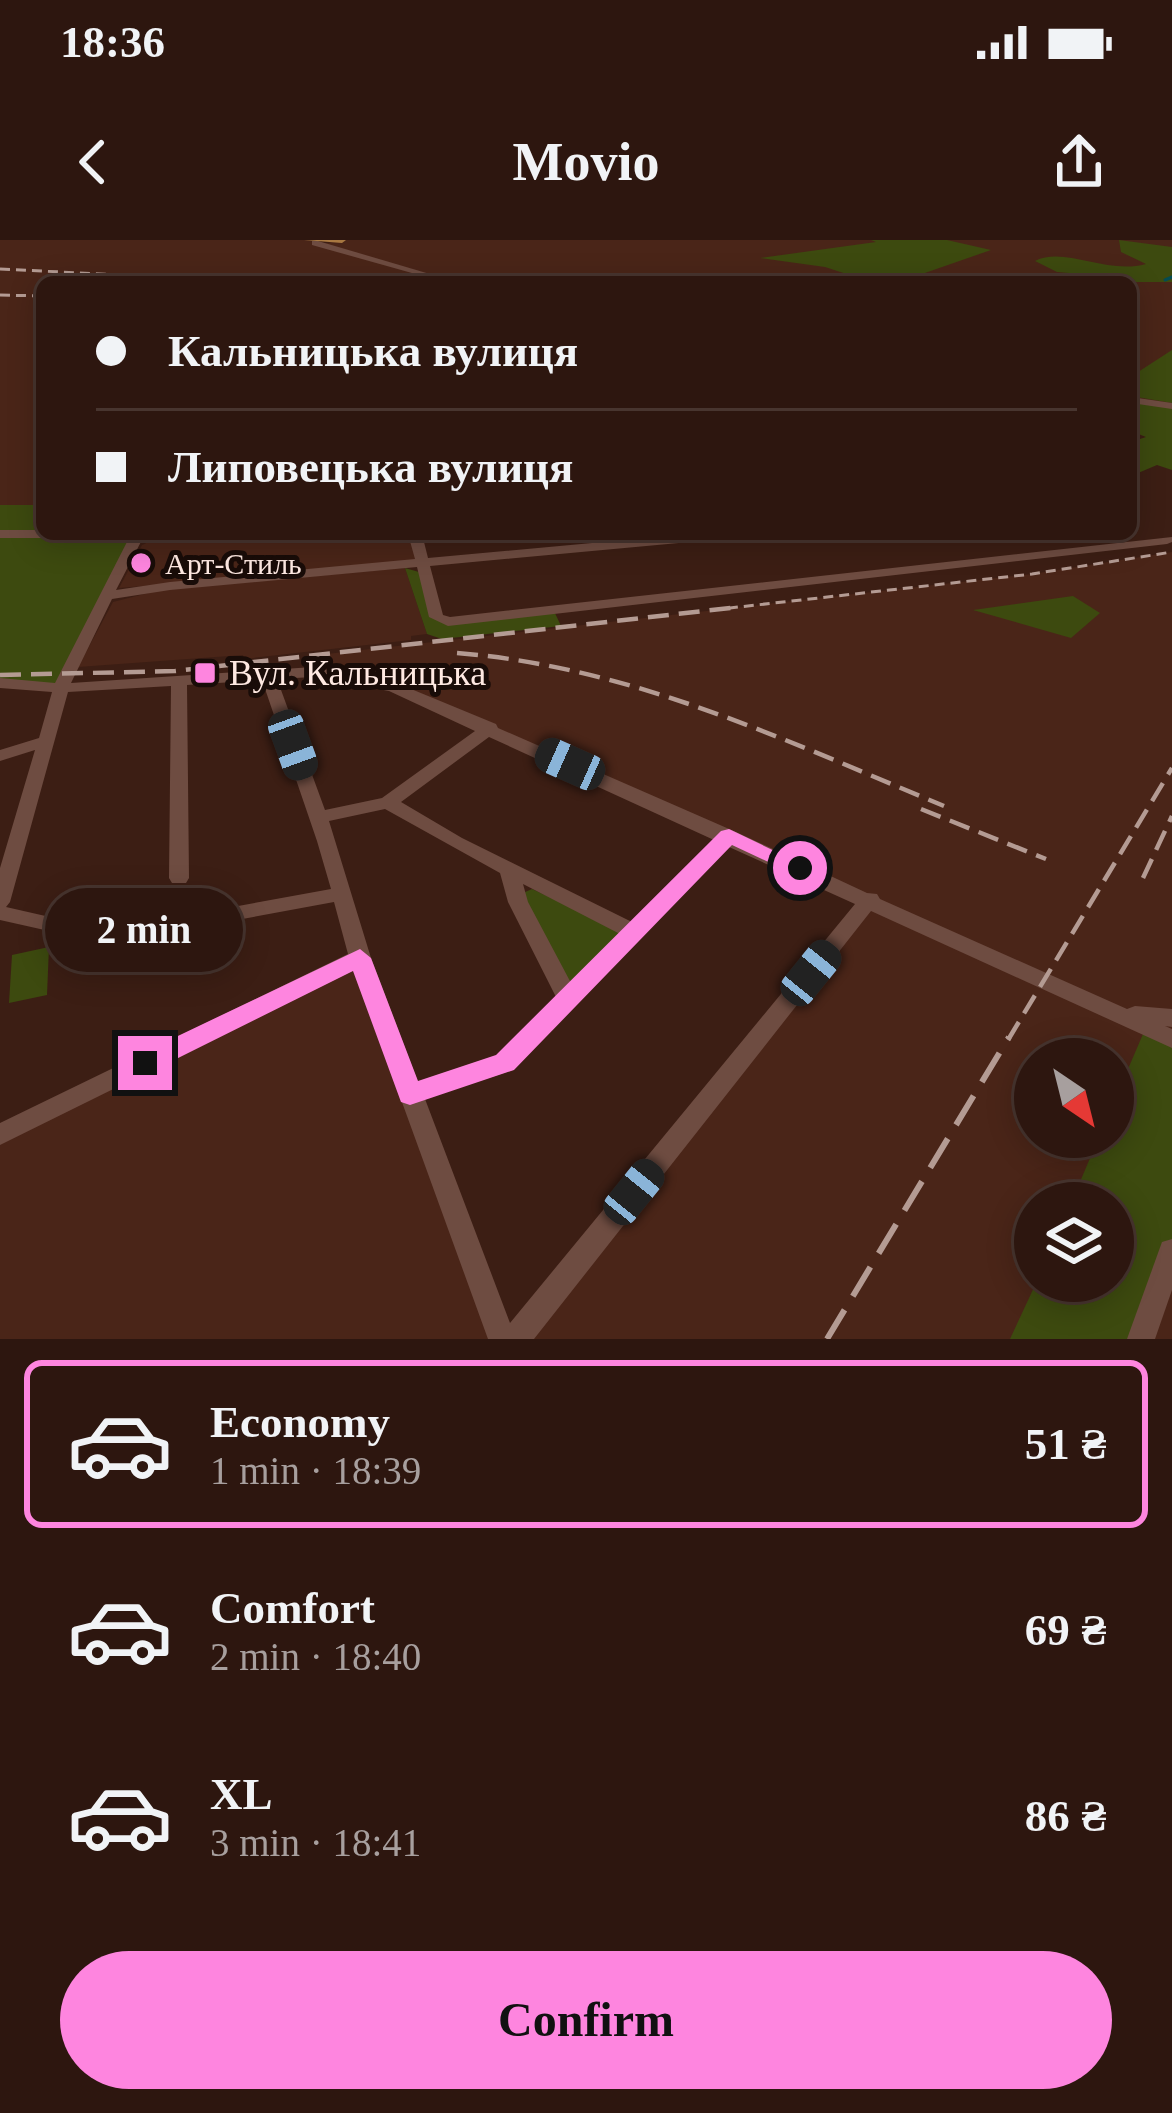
<!DOCTYPE html>
<meta charset="utf-8">
<style>
:root{--surface:#2d160f;--page:#351f18;--text:#f1f3f6;--muted:#a79f9e;--line:#48352f;--accent:#fe85df}
body{margin:0;font-family:Georgia,serif;background:var(--page);color:var(--text);height:100vh;display:flex;flex-direction:column;font-size:45px;white-space:nowrap}
*{box-sizing:border-box;margin:0}
p{font-size:39px;color:var(--muted)}
.icon{flex:none;width:66px;height:66px;fill:none;stroke:currentColor;stroke-width:2;stroke-linecap:round;stroke-linejoin:round}
.map{position:relative;height:1099px;overflow:hidden}
.sheet{display:flex;flex-direction:column;background:var(--surface);flex:1}
.sheet>*{flex:none}
.guide{position:absolute;left:36px;top:36px;width:1101px;height:264px;border-radius:18px;box-shadow:0 6px 30px #0003,0 0 0 3px var(--line);display:grid;align-content:center;height:264px;padding:0 60px;background:var(--surface)}
.needle{width:78px;rotate:145deg}
.buttons{position:absolute;left:1014px;top:798px;display:grid;gap:24px}
.buttons a{display:grid;place-items:center;width:120px;height:120px;border-radius:50%;background:var(--surface);box-shadow:0 6px 30px #0003,0 0 0 3px var(--line);font-size:60px}
.end{position:absolute;width:54px;height:54px;margin:-27px;border:15px solid #fe85df;background:#111;box-shadow:0 0 0 6px #111}
.from{border-radius:50%}
.bubble{position:absolute;height:84px;border-radius:42px;background:var(--surface);box-shadow:0 6px 30px #0003,0 0 0 3px var(--line);font-size:39px;font-weight:700;line-height:84px;text-align:center}
.car{position:absolute;width:36px;height:72px;margin:-36px -18px;border-radius:15px;box-shadow:0 0 9px 3px #0007;background:linear-gradient(#222 24%,#8ab4d8 0 40%,#222 0 76%,#8ab4d8 0 86%,#222 0)}
.guide b{display:flex;align-items:center;gap:42px;height:114px;font-size:45px}
.guide b+b{border-top:3px solid var(--line)}
.guide i{width:30px;height:30px;background:var(--text)}
ul{padding:21px 0 0;list-style:none}
li{display:flex;align-items:center;gap:36px;height:168px;margin:0 24px 18px;padding:0 36px;border:6px solid transparent;border-radius:18px}
li div{flex:1}
li b{display:block;font-size:45px}
li em{font-style:normal;font-weight:700}
li.current{border-color:var(--accent)}
li>.icon{width:108px;height:108px;stroke-width:1.5}
.primary-button{display:flex;gap:24px;margin-top:auto;padding:24px 60px}
.primary-button a{flex:1;height:138px;border-radius:72px;background:var(--accent);color:#111;font-size:48px;font-weight:700;line-height:138px;text-align:center}
.status{display:flex;justify-content:space-between;align-items:center;height:84px;padding:0 60px;background:var(--surface);direction:ltr}
.status svg{height:33px;fill:currentColor}
header{display:flex;justify-content:space-between;align-items:center;height:156px;padding:0 60px;background:var(--surface);font-size:54px;font-weight:700}
.map>svg:first-child{display:block}
.built{fill:#4a2518;fill-rule:evenodd}
.green{fill:#3d4a0f}
.lines{fill:none;stroke-linecap:round;stroke-linejoin:round}
.stream{stroke:#054c52;stroke-width:3}
.minor{fill:#6e4c41;fill-rule:evenodd}
.major{fill:#a87841;fill-rule:evenodd}
.rail-far2{stroke:#b49b93;stroke-width:3;stroke-dasharray:10 6;stroke-linecap:butt}
.rail-far1{stroke:#b49b93;stroke-width:4.5;stroke-dasharray:21 10;stroke-linecap:butt}
.rail{stroke:#b49b93;stroke-width:6;stroke-dasharray:34 16;stroke-linecap:butt}
.route{fill:#fe85df}
.poi-dot{fill:#fe85df;stroke:#190c08;stroke-width:4.5}
.labels{text-anchor:middle;dominant-baseline:central;stroke-width:10;stroke-linejoin:round;paint-order:stroke}
.far-poi-label{font-size:30px;fill:#fee9e2;stroke:#190c08;text-anchor:start}
.poi-label{font-size:36px;fill:#fee9e2;stroke:#190c08;text-anchor:start}
</style>
<div class="status"><b>18:36</b><svg viewBox="0 0 49 12"><path d="M0 12V9h3v3zM5 12V6h3v6zM10 12V3h3v9zM15 12V0h3v12zM26 1h20v11H26zM47 4h2v5h-2z"/></svg></div>
<header><svg class="icon" aria-label="back" viewBox="0 0 24 24"><path d="M15 5l-7 7 7 7"/></svg>Movio<svg class="icon" aria-label="share" viewBox="0 0 24 24"><path d="M12 15V3M7 8l5-5 5 5M5 13v7h14v-7"/></svg></header>
<div class="map">
<svg width="1172" height="1099" viewBox="0 0 1172 1099">
<rect width="100%" height="100%" fill="#3c1e14"/>
<g class="built">
<path d="M0,0h308l12,4 25,-4h827v166l-41,-6v-118h-1089v223h-42z"/>
<path d="M167,294h246l3,30 -297,24 23,-43z"/>
<path d="M1172,312v787h-655l353,-440 -455,-205 -102,-22 -4,-16 723,-82zM1035,819h78v78h-78zM1035,963h78v78h-78z"/>
<path d="M405,328l22,66 -16,2v4l-167,19 -1,-4 -165,12 35,-65 47,-12z"/>
<path d="M358,720l143,379h-501v-202z"/>
</g>
<g class="green">
<path d="M871,0h76l44,10 -92,32h-28l-46,-15 -65,-9 116,-16z"/>
<path d="M1119,0l53,7v35h-87l7,-7 -35,-3 -22,-11c30,-15 71,14 111,3l-25,-12z"/>
<path d="M1172,110v53l-41,-7v-12l8,-8 -4,-2z"/>
<path d="M1131,160l41,6v64l-15,-5 -26,11v-34l15,-5 -15,-6z"/>
<path d="M0,265h42v29h78l16,5 -73,149 -63,-5z"/>
<path d="M405,328l14,4 28,51 107,-12 7,15 -119,13 -15,-5z"/>
<path d="M1073,356l27,17 -29,25 -98,-28z"/>
<path d="M532,649l93,43 -57,60 -45,-99z"/>
<path d="M49,707l-2,48 -38,8 3,-48z"/>
<path d="M1146,787l26,12v212l-31,88h-131l27,-58h76v-78h-42l28,-66h14v-33z"/>
</g>
<g class="lines">
<path class="stream" d="M1165,40l7,-3"/>
<g class="minor">
<path d="M312,1h6l139,41h-13l-132,-37z"/>
<path d="M1131,157l41,6v6l-41,-6z"/>
<path d="M0,290h42v4h103l-29,56 54,-8 245,-23 -7,-25h14l6,24 262,-24h50l-7,4 -303,28 13,49 7,2 722,-80v5l-5,2 -719,82 -19,-9 -12,-50 -247,23 -58,9 -41,84 242,-16 86,17 97,40 2,4 238,104 131,61 10,1 3,5 247,110 8,-3 37,3v18l-7,-1 7,3v19l-301,-137 -337,428h-46l-134,-369 -354,175v-22l348,-169 -14,-52 -227,42 -107,-24v-52l35,-118 -35,11v-11l39,-12 13,-46 -52,-4v-10l55,5 74,-145h-129zM313,437l76,14 86,40 -93,67 -57,12 -48,-131zM262,440l55,161 14,48 -224,41 -101,-23 4,-5 58,-210 103,-6 -2,192 3,5h14l3,-5 -2,-193zM489,497l225,103 -82,82 -170,-84 -61,-36zM385,569l115,64 8,29 48,95 -59,59 -79,26 -47,-124 -42,-137zM729,607l126,57 -345,419 -85,-224 88,-29zM523,644l97,50 -49,49 -43,-81z"/>
<path d="M1172,999v51l-17,49h-28l35,-97z"/>
</g>
<path class="major" d="M304,0h42l-4,3z"/>
<g class="rail-far2">
<path d="M0,29l202,10"/>
<path d="M0,55l42,1"/>
<path d="M712,370l320,-36 140,-22"/>
</g>
<g class="rail-far1">
<path d="M457,413c175,14 327,87 487,153"/>
<path d="M0,435l175,-4 564,-64"/>
<path d="M921,569l125,50"/>
<path d="M1143,638l29,-62"/>
<path d="M1008,800l164,-272"/>
</g>
<path class="rail" d="M827,1099l182,-302"/>
</g>
<path class="route" d="M729,589l81,39 -10,7 -8,-2 -60,-28 -218,225 -104,35 -9,-3 -48,-131 -199,99 -9,3 -13,-10 4,-7 224,-107 11,9 47,123 78,-26 225,-224z"/>
<g class="poi-dot">
<circle cx="141" cy="323" r="12"/>
<rect x="193" y="421" width="24" height="24" rx="6"/>
</g>
<g class="labels">
<g class="far-poi-label">
<text x="165" y="323">Арт-Стиль</text>
</g>
<g class="poi-label">
<text x="229" y="433">Вул. Кальницька</text>
</g>
</g>
</svg>
<div class="buttons">
<a><svg class="needle" viewBox="-14 -14 28 28"><path d="M0-13l5 13h-10z" fill="#e53935"/><path d="M0 13l5-13h-10z" fill="#a79f9e"/></svg></a>
<a><svg class="icon" aria-label="layers" viewBox="0 0 24 24"><path d="M12 4l9 5-9 5-9-5zM3 14l9 5 9-5"/></svg></a>
</div>
<i class="end from" style="left:800px;top:628px"></i>
<i class="end" style="left:145px;top:823px"></i>
<div class="bubble" style="left:45px;top:648px;width:198px">2 min</div>
<i class="car" style="left:293px;top:505px;rotate:160deg"></i>
<i class="car" style="left:570px;top:524px;rotate:294deg"></i>
<i class="car" style="left:811px;top:733px;rotate:39deg"></i>
<i class="car" style="left:634px;top:952px;rotate:39deg"></i>
<div class="guide">
<b><i class="from"></i>Кальницька вулиця</b>
<b><i></i>Липовецька вулиця</b>
</div>
</div>
<section class="sheet">
<ul>
<li class="current"><svg class="icon" aria-label="car" viewBox="0 0 24 24"><path d="M5 17H2v-5l4-1 3-4h7l3 4 3 1v5h-3M9 17h6M6 11h13"/><circle cx="7" cy="17" r="2"/><circle cx="17" cy="17" r="2"/></svg><div><b>Economy</b><p>1 min · 18:39</p></div><em>51 ₴</em></li>
<li><svg class="icon" aria-label="car" viewBox="0 0 24 24"><path d="M5 17H2v-5l4-1 3-4h7l3 4 3 1v5h-3M9 17h6M6 11h13"/><circle cx="7" cy="17" r="2"/><circle cx="17" cy="17" r="2"/></svg><div><b>Comfort</b><p>2 min · 18:40</p></div><em>69 ₴</em></li>
<li><svg class="icon" aria-label="car" viewBox="0 0 24 24"><path d="M5 17H2v-5l4-1 3-4h7l3 4 3 1v5h-3M9 17h6M6 11h13"/><circle cx="7" cy="17" r="2"/><circle cx="17" cy="17" r="2"/></svg><div><b>XL</b><p>3 min · 18:41</p></div><em>86 ₴</em></li>
</ul>
<div class="primary-button"><a>Confirm</a></div>
</section>
